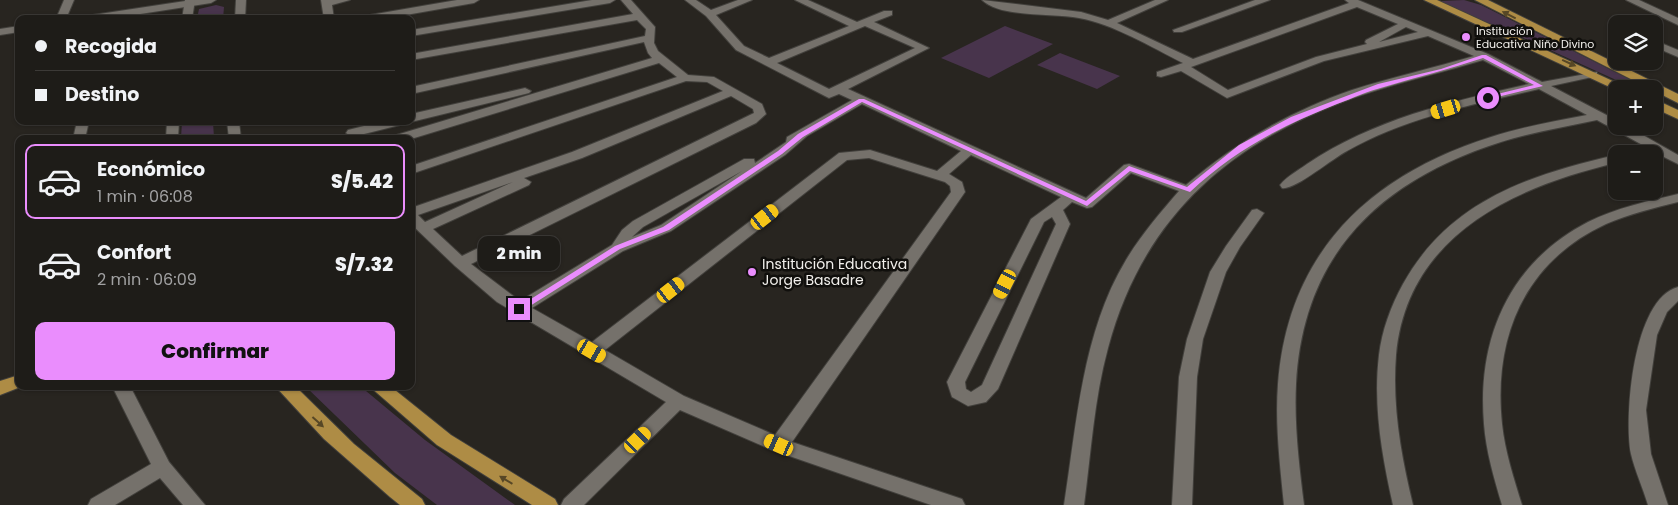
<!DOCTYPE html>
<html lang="es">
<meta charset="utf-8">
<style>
:root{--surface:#1e1c18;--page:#262521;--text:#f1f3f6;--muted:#a1a1a2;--line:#3c3a37;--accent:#ea8dfd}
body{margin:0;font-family:Poppins,sans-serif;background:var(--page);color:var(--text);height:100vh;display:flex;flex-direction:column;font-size:19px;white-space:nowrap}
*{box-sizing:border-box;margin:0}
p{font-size:16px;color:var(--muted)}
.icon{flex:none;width:28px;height:28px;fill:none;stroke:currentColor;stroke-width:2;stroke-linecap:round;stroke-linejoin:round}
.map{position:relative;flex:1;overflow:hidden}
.panel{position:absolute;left:15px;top:135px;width:400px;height:255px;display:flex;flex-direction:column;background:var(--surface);border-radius:10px;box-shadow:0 1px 4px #0004,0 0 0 1px var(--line)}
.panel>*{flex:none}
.hud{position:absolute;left:15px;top:15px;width:400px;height:110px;border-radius:10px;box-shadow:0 1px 4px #0004,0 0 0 1px var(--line);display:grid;align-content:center;height:110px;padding:0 20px;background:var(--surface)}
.controls{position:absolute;left:1608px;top:15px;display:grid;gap:10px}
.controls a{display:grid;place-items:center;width:55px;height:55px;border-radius:10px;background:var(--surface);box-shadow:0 1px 4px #0004,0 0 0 1px var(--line);font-size:25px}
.end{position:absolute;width:22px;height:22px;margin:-11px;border:6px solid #ea8dfd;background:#111;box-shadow:0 0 0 2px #111}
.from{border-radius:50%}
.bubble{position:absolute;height:35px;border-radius:10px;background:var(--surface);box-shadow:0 1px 4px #0004,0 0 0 1px var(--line);font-size:16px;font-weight:800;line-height:35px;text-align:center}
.car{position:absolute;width:15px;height:30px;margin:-15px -8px;border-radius:6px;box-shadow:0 0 4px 1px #0007;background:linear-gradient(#f5c518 24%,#345 0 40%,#f5c518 0 76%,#345 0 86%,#f5c518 0)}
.hud b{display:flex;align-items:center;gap:18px;height:48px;font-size:19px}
.hud b+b{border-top:1px solid var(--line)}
.hud i{width:12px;height:12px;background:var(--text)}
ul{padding:9px 0 0;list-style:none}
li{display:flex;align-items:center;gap:15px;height:75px;margin:0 10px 8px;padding:0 10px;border:2px solid transparent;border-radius:10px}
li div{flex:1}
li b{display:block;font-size:19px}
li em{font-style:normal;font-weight:800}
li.active{border-color:var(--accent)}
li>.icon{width:45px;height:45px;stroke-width:1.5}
.action{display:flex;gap:10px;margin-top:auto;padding:10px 20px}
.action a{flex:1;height:58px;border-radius:10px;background:var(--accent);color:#111;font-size:20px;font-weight:800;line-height:58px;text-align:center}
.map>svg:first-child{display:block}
.green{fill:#48344c}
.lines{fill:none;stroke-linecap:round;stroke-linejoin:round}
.street-casing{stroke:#42403c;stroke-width:2}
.secondary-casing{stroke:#42403c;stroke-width:2}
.primary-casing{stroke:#42403c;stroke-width:2}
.street{fill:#75716b;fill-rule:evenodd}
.secondary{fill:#75716b;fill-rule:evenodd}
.primary{fill:#ae8c45;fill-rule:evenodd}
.oneway{fill:#574726}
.route{fill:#ea8dfd}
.poi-dot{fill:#ea8dfd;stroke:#100f0c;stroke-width:2}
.labels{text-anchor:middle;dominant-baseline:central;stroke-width:5;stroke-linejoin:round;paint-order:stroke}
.far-poi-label{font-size:11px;fill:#f2f0ec;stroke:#100f0c;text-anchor:start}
.poi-label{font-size:14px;fill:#f2f0ec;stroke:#100f0c;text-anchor:start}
</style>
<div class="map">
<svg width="1678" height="505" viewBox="0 0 1678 505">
<rect width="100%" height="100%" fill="#282520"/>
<g class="green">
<path d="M1464,0l17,5 168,84h-13l-139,-63 -49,-17 -7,-8z"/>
<path d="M216,5l8,2 -1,12h-26l2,-10z"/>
<path d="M1005,26l48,18 -64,34 -48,-20z"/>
<path d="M1060,53l60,23 -23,13 -60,-24z"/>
<path d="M182,121h31l1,18h-33z"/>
<path d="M305,386h55l65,54 90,65h-78l-42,-32z"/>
</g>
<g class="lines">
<g class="street-casing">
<g id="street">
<path d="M64,0h10l-8,19h-10z"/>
<path d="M192,0h24l-5,3 -103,16h-27l5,-3z"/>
<path d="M321,0h29l-18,5 2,14h-10z"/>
<path d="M457,0h22l-5,3 -91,16h-24l5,-3z"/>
<path d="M592,0h23l-5,3 -199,33v-6z"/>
<path d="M621,0h10l24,27 -1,16 4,8 30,24 26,2 48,27 4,10 -10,9 -285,141 49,37 92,-56 10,-15 11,-9 111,-62h10l1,4 31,-21 1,-5 65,-37 -13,-6 -10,4 -4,-2 -89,-46 -30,-34 -21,-16h11l15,10 27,-10h14l-36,15 28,31 25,12 80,-32 -54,-26h13l49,22 27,-11h8v4l-18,7 55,26 -81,41 238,109 38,-33 5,-1 57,21c49,-42 105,-74 166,-95 40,-13 82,-22 122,-34l-46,-20 -104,25 -97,37 -46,-27 -20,6 -4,-1v-4l26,-9c-32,-16 -70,-39 -104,-45 -25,-5 -79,0 -97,-18l99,12 27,8 47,-20h13l-51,23 76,36 156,-56 -4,-3h13l130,54 54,28 55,-10v4l-46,10 65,34v6h11l51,29v9l-20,-10h-24l1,-3 13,-3 -51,-28c-32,7 -64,12 -96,22 -120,38 -198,111 -205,242 -2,40 3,81 8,121h-20c-4,-40 -9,-81 -6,-121 10,-132 92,-209 213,-247 31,-10 64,-16 96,-22l-48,-26c-65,15 -134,29 -192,62 -14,7 -53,40 -65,37l-2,-3c7,-9 19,-15 27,-21 67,-45 145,-63 222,-80l-46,-24c-46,14 -93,24 -138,41 -121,45 -203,120 -237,247 -14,51 -17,105 -24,157h-20c13,-82 18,-172 62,-245 15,-25 34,-47 53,-69l-48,-18 -39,34 -5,1 -15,-6 -9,8 7,14 -72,165 -12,13 -18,4 -16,-9 -5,-15 84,-163 30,-22 -90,-42 -22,19 13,8 3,10 -173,250 170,57 3,6h-34l-159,-55 -92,-40 -96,95h-23l3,-6 102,-97 -169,-100 -42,-36 -44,-42v-16l161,-56 151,-61 -16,-9 -21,-1 -275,93v-8l266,-89 -18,-14 -248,76h-20l2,-3 259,-78 -4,-5 -4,-11 -233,52v-7l234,-51 1,-7 -9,-9 -226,40v-6l222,-40zM1357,7l41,17 -32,16 -1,2 2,2 -51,13 -88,33 -37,-23zM865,26l50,22 -86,41 -52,-26zM1406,27l12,5 -39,10zM731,96l22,13 1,4 -292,143 -29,-27 96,-44 2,-3 -7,-4 58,-20zM862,104l99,47 -24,20 -67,-21 -31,3 -247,189 -60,-34 91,-57 48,-20 114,-76 22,-19zM869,158l76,24 5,4 1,6 -176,243 -91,-39 -79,-46 242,-190zM742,171l-81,54 -29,12 11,-10zM513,182l-88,40 -7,-7zM1052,217l4,7 -74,161 -11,7 -5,-3 -1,-7 79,-160z"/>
<path d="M1255,0h15l-88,32h-8l-1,-2z"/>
<path d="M1626,0h13l39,18v7z"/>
<path d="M19,26v6l-19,3v-6z"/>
<path d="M1661,43l17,7v7l-21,-9 -1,-2z"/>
<path d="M525,88l6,3 -2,2 -118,29 -2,-1h2v-7z"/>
<path d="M77,121h12l-4,18h-12z"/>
<path d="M384,121h22l-2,3 -52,13 -6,-4 2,-3z"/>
<path d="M1616,155v8c-102,24 -209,72 -220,192 -4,51 5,101 17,150h-20c-11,-49 -20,-99 -14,-150 3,-25 12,-49 24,-71 46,-83 126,-109 213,-129z"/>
<path d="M1678,194v8c-24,6 -49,12 -72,22 -82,38 -113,114 -104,200 3,28 12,55 20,81h-20c-8,-27 -16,-54 -18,-81 -7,-86 25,-161 104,-202 28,-14 60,-21 90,-28z"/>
<path d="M1257,209l7,4 -24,34 -14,25 -23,67 -6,38 -5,128h-20l7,-128 8,-38 23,-67 16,-26 26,-36z"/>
<path d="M112,386h18l39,76 36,43h-22l-23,-27 -45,27h-27l3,-6 60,-35z"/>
</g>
</g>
<g class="secondary-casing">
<g id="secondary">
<path d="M185,0h10l-3,19h-10z"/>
<path d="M236,0h10l-1,19h-10z"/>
<path d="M167,121h12l-1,18h-12z"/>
<path d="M227,121h12l2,18h-12z"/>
<path d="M1678,287v14l-11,11 -10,23 -11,75 5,44 17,51h-20c-5,-17 -13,-34 -17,-51 -7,-38 2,-155 47,-167z"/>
</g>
</g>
<g class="primary-casing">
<g id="primary">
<path d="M1424,0h13l193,89 -14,1z"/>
<path d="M1475,0h13l190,94v9z"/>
<path d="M1654,99l24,11v9l-24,-11z"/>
<path d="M19,375v11h4l-23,9v-14z"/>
<path d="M275,386h20l59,58 68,55 3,6h-25l-10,-8 -66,-58z"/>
<path d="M369,386h21l61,49 104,64 3,6h-26l-95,-60z"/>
</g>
</g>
<use href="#street" class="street"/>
<use href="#secondary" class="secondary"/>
<use href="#primary" class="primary"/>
</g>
<defs><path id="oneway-solid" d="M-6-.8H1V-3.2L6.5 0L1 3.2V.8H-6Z" transform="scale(1.25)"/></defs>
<g class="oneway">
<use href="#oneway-solid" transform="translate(1509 15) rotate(-153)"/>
<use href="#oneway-solid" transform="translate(1569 63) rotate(24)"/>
<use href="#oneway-solid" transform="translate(318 422) rotate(42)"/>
<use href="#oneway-solid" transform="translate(506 480) rotate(-149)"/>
</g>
<path class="route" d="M1482,55h4l57,31 -58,14v-3l49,-12 -51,-27c-33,11 -66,19 -99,29 -16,4 -31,11 -47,17 -56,22 -102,46 -147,88l-60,-21 -43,35 -225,-104 -59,35 -21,17 -113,76 -49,19 -98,62 -7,-2 100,-63 48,-19 115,-76 20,-17 61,-35h5l222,102 43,-35 58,21 52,-42 52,-28 87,-33 63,-15z"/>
<g class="poi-dot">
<circle cx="1466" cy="37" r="5"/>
<circle cx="752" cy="272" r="5"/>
</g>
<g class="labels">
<g class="far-poi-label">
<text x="1476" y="31">Institución<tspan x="1476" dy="13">Educativa Niño Divino</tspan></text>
</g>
<g class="poi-label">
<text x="762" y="264">Institución Educativa<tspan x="762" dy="16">Jorge Basadre</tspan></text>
</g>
</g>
</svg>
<div class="controls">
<a><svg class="icon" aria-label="layers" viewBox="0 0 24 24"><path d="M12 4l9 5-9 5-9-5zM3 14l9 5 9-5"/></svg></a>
<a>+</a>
<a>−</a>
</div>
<i class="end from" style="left:1488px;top:98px"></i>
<i class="end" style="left:519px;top:309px"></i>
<div class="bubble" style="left:478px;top:236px;width:82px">2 min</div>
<i class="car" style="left:1446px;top:109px;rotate:253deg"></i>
<i class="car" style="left:765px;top:217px;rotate:52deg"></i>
<i class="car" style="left:1005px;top:284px;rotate:207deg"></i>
<i class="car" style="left:671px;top:290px;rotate:52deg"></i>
<i class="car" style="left:592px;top:351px;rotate:120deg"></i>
<i class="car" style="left:638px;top:440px;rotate:46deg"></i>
<i class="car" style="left:779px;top:445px;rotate:294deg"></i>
<div class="hud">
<b><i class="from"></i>Recogida</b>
<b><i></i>Destino</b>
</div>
<section class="panel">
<ul>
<li class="active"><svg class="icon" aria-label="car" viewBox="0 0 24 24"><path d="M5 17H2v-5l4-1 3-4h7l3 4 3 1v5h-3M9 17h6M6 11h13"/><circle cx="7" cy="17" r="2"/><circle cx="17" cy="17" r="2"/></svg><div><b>Económico</b><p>1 min · 06:08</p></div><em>S/5.42</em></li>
<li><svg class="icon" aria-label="car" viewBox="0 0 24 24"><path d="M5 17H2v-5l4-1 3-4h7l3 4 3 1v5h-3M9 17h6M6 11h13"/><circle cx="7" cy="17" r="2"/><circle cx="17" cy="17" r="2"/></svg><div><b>Confort</b><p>2 min · 06:09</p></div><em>S/7.32</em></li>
</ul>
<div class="action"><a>Confirmar</a></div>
</section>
</div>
